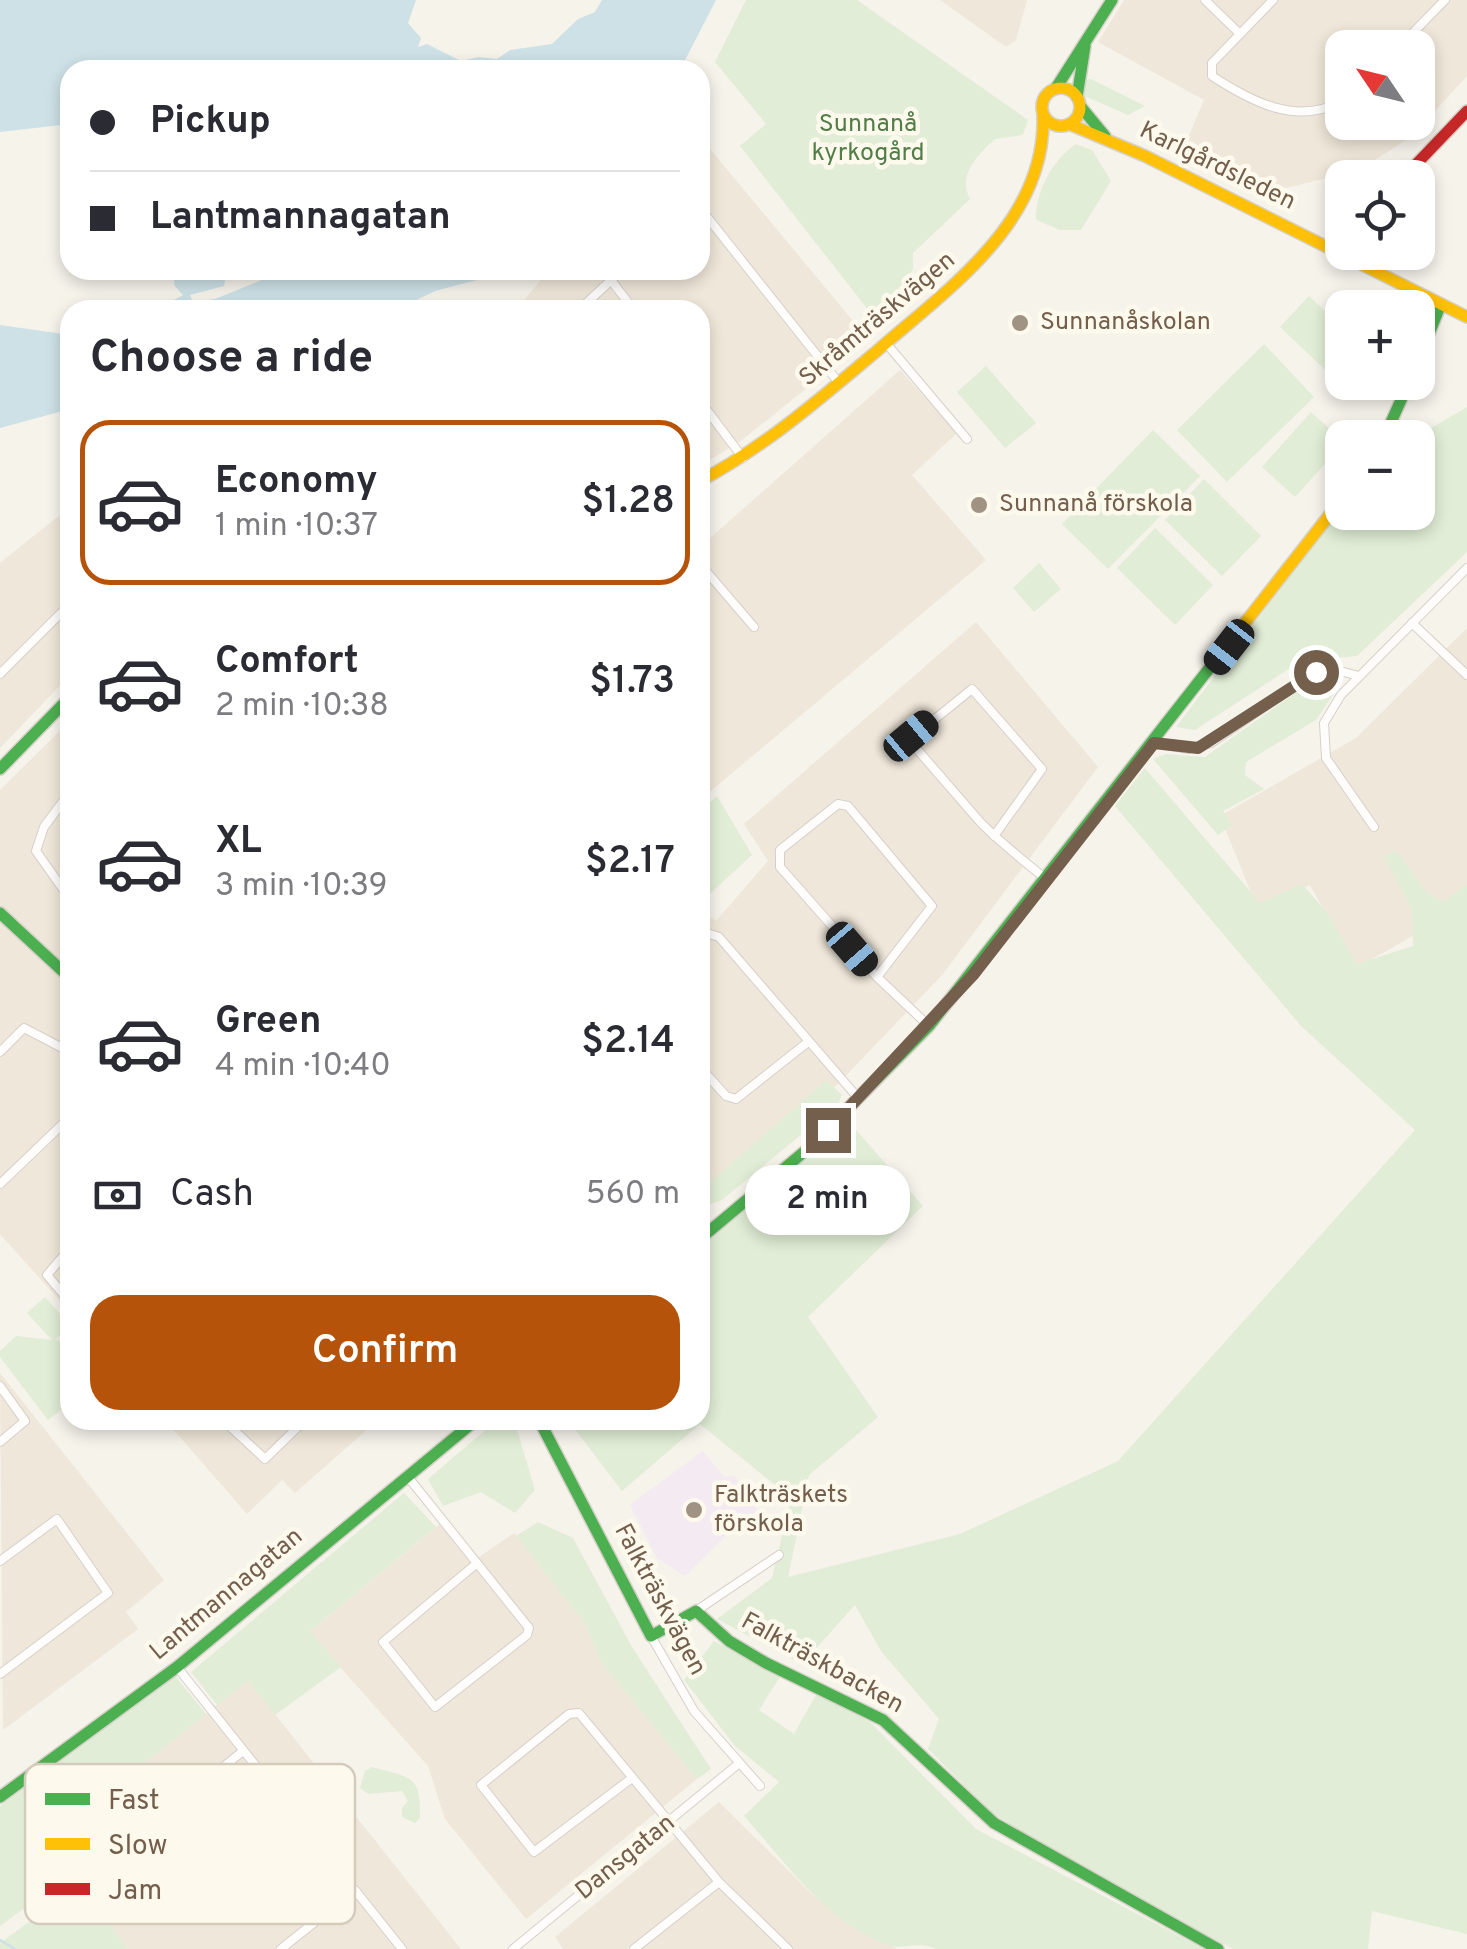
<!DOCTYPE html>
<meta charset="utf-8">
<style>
:root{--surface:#fff;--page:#f7f7f7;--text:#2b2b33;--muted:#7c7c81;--line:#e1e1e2;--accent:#b45309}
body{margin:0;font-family:Overpass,sans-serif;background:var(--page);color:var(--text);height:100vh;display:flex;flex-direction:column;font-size:38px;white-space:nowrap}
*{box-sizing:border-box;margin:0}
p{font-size:32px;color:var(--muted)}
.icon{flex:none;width:55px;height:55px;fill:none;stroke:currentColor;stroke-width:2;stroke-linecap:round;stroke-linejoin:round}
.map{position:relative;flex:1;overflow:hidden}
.side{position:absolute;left:60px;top:300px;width:650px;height:1130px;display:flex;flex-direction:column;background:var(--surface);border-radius:30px;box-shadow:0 5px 15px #0003}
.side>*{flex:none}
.banner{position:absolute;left:60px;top:60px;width:650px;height:220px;border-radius:30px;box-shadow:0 5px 15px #0003;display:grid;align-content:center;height:220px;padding:0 30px;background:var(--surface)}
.needle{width:65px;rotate:305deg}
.tools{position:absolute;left:1325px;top:30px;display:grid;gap:20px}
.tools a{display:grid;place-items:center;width:110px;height:110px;border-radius:20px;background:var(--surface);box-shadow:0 5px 15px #0003;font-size:50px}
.end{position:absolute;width:45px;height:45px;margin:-22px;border:12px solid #735f4c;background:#fff;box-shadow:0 0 0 5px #fff}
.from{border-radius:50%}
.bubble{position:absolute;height:70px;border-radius:30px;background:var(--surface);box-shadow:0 5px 15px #0003;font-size:32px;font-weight:600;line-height:70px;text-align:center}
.car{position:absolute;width:30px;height:60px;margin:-30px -15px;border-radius:12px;box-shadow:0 0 8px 2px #0007;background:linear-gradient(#222 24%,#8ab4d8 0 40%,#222 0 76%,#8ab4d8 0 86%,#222 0)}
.banner b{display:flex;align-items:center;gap:35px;height:95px;font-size:38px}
.banner b+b{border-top:2px solid var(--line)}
.banner i{width:25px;height:25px;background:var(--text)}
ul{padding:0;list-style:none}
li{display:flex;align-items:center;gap:30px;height:165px;margin:0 20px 15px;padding:0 10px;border:5px solid transparent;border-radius:30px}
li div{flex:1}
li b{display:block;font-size:38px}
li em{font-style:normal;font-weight:600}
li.active{border-color:var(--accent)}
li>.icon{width:90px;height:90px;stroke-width:1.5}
h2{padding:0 30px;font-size:45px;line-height:120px}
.pay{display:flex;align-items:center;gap:25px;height:110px;padding:0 30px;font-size:38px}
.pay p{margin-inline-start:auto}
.cta{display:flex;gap:20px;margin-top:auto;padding:20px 30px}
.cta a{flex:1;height:115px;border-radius:30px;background:var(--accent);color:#fff;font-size:40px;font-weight:600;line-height:115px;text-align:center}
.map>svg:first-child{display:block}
.residential{fill:#efe7d9;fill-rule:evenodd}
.education{fill:#f4eaf2}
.green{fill:#e1edd6}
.water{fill:#cde1e6}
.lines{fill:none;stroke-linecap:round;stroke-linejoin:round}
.stream{stroke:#cde1e6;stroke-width:2.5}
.street-casing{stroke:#d5d0c9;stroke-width:10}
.fast-casing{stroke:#d6d0c9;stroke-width:14}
.slow-casing{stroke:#d6d0c9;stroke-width:14}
.jam-casing{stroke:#d6d0c9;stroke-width:14}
.street{stroke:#fefdfc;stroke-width:8}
.fast{stroke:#4caf50;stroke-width:11}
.slow{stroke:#ffc107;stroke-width:11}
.jam{stroke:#c62828;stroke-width:11}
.route{stroke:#735f4c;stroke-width:12}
.poi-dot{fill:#a19384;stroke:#fef9ed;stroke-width:4}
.labels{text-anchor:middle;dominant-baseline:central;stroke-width:9;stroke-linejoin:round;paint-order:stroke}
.park-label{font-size:25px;fill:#527e48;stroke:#fef9ed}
.street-label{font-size:25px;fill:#735f4c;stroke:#fef9ed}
.poi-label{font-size:25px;fill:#735f4c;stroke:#fef9ed;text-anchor:start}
.key{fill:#fef9ed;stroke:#d4cbbd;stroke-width:2.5}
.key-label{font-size:28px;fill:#735f4c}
</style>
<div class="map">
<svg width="1467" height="1949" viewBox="0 0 1467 1949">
<rect width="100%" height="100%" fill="#f6f3eb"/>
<g class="residential">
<path d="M940,0h87l-11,40 -10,7z"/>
<path d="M1124,0h343v76l-56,61 -52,33 -73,18 -102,-41 20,-47 -106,-58zM1342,48h76v74h-76z"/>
<path d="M700,137l168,202 -126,101 -42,26v-156h-184l33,-40h151z"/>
<path d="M900,370l57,63 -45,42 74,85 -286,240v-253z"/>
<path d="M70,507v168l-70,73v-185z"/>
<path d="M976,622l122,145 -155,207 -106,111 -137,111v-286l16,11 52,-60 -24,-37z"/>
<path d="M1467,628v271l-17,16 -94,53 -46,-83 -52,25 -38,-94 136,-78z"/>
<path d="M70,721v591l-70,-78v-444z"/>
<path d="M0,1373l164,207 -38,32 12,17 -135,101z"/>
<path d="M165,1420h213l-83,73 -13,-13 -35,34z"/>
<path d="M440,1524l33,42 6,-9 35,-24 72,92 15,38 96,116 -171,140 -81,-100 -17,-53 -119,-134z"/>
<path d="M248,1680l213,269h-333l-48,-64 10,-9 -33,-43z"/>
<path d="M719,1802l95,94 25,20 58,33h-334l-8,-12z"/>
</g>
<path class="education" d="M703,1451l21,26 10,-2 26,40 -19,14 -4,-5 -52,52 -28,-18 -27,-53z"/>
<g class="green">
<path d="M746,0h111l171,120 -5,15 -28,4c-17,16 -38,36 -25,60l-57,54v16l-37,51 -136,-174 26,-22 -51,-62z"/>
<path d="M1091,79l54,27 -17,9 -48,-21 3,-14z"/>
<path d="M1076,144l16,6 19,31 -30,49h-21l-24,-10c-1,-28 17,-61 40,-76z"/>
<path d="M1309,296l33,31 -2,57 -60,-57z"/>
<path d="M1264,344l50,53 -87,85 -50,-52z"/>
<path d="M986,366l50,57 -31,25 -48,-56z"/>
<path d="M1467,407v145l-110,104 -56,5 -106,69 -19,-3 166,-220v5h76l-2,-75z"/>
<path d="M1311,412l31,28v5l-47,52 -33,-30z"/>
<path d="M1153,430l47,46 -92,93 -46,-45z"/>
<path d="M1204,479l57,57 -39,40 -57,-56z"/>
<path d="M1155,528l58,57 -38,40 -58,-57z"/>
<path d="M1039,563l22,26 -27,23 -21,-24z"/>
<path d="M1319,676l24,4 -27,40 -70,42 -1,13 19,14 -41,22 9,14 -14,10 -65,-76 13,-5 39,3z"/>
<path d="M1145,768l115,135 42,-19 27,31 28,49 56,-18 -1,-37 -29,-53 14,-5 28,39 17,12 25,-18v1050l-95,-23 -4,38h-135l-171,-90 -73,-49 -61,-61 11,-30 -58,-68 -26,-46 -53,59 -85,-45 55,-41 19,-80 -91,-74 -78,67 -54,-71h132v-174l149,-124 74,84 -115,111 70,100 -69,58 -21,102 172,-43 158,-73 297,-331 -114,-104 -186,-220z"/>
<path d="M717,796l35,59 -50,46 -2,-89z"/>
<path d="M826,1080l16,15 -4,9 -116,96 -20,7 -2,-16z"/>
<path d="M45,1297l25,28 -15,15 15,3v60l-22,17 -48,-63v-6l16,-15 36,4 -25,-27z"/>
<path d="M497,1420h17l21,70 -20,23 -34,-21 -38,14 -15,-27z"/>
<path d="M404,1493l32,34 -126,104 31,36 -66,48 -27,-34 -31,24 -26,-33z"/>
<path d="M538,1522l35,16 59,109 79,122 -14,10 -96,-116 -15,-38 -70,-89z"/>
<path d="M714,1641l66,36 -21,33 35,24 23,-41 53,29 106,107 228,120h-268c-17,-8 -30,0 -46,-3 -63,-22 -103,-82 -146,-130l35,-34 -44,-36 -51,-66z"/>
<path d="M175,1676l31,38 -149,119 25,33 -82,60v-120z"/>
<path d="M372,1767c39,11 49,7 48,51l-5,5 -13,-6v-9l6,-7 -6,-10 -34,3 -8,-6 5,-17z"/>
<path d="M80,1885l48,64h-128v-6z"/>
</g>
<g class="water">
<path d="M0,0h416l-8,23 13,15 -3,9 9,-3 34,17 18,-4 18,2 13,-9 42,-6 26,-25 17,-7 7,-12h114l-36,70h-610v54l-70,8z"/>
<path d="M175,270l52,1 -3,15 -34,9 3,7 22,-3 71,-29h202l-7,9 -46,12 -39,19h-240l27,-15 -9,-10z"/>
<path d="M0,325l70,10v74l-70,19z"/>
</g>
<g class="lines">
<path class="stream" d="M0,1940l15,9"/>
<g class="street-casing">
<g id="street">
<path d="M1205,0l35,34"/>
<path d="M1273,0l-61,63v13c40,26 85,50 130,25"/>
<path d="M1398,48l47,-48"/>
<path d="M700,208l139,175"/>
<path d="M610,279l24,31"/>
<path d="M579,310l43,-40"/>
<path d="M886,343l81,96"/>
<path d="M700,401l43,57"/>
<path d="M700,564l54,63"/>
<path d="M1412,623l55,52"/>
<path d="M0,674l70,-70"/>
<path d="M1154,743l35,6 22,-6 105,-71 20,-2 23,6"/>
<path d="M70,792l-26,35 -8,24 34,48"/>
<path d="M1374,827l-48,-69 -2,-35 17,-28 126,-127"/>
<path d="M994,836l48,-67 -70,-80 -63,51 72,83c21,21 43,38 66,57"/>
<path d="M700,942l10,-8 9,3 140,162"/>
<path d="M877,977l55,-71 -84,-100 -10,-2 -58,46v17l97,110 52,49"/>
<path d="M0,1052l24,-24 46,24"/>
<path d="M700,1067l26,29 10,3 72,-57"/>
<path d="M0,1184l70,-67"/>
<path d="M70,1248l-23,27 23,27"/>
<path d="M0,1386l25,35 -25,21"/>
<path d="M223,1420l42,39 40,-39"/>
<path d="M408,1477l121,151 -2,7 -92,72 -52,-65 93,-78"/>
<path d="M0,1561l57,-42 51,74 -108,81"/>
<path d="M696,1611l83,-56"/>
<path d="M651,1636l43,75 66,75"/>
<path d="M177,1667l122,153 -120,98 -15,1 -48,-65 127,-103"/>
<path d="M632,1778l-98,74 -53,-67 88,-71 10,-1 140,169 69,67"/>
<path d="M281,1949l74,-59 47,59"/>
<path d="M513,1949l224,-184"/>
<path d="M634,1949l85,-67"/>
</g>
</g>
<g class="fast-casing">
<g id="fast">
<path d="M1056,88l56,-88"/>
<path d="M1077,97l8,-51"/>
<path d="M1081,107l24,29"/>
<path d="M1418,361l23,-57"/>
<path d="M1384,438l25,-56"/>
<path d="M0,769l70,-72"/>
<path d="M0,913l70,65"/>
<path d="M700,1239l111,-93 118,-120 286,-365"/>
<path d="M539,1420l112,216 45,-25 33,30 37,22 117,57 111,103 224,126"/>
<path d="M0,1797l177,-130 299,-247"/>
</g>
</g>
<g class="slow-casing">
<g id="slow">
<circle cx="1061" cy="107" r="19"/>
<path d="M1069,124l76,32 322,161"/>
<path d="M700,481c66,-35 121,-83 178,-131 71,-62 169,-129 165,-235"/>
<path d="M1215,661l127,-162"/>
</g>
</g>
<g class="jam-casing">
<path id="jam" d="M1403,178l64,-67"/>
</g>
<use href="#street" class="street"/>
<use href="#fast" class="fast"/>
<use href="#slow" class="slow"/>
<use href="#jam" class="jam"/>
</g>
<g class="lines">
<path class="route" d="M828,1130l145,-155 181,-232 44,5 118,-76"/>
</g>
<g class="poi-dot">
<circle cx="1020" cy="323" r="10"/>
<circle cx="979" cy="505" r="10"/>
<circle cx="694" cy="1510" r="10"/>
</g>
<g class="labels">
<g class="park-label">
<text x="868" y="125">Sunnanå<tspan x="868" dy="29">kyrkogård</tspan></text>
</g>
<g class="street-label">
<text transform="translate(1217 167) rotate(26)">Karlgårdsleden</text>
<text transform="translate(878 320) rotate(-40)">Skråmträskvägen</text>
<text transform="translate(227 1595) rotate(-40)">Lantmannagatan</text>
<text transform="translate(659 1600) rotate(62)">Falkträskvägen</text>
<text transform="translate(822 1664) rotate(29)">Falkträskbacken</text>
<text transform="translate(626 1858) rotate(-39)">Dansgatan</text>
</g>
<g class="poi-label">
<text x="1040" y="323">Sunnanåskolan</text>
<text x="999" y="505">Sunnanå förskola</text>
<text x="714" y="1496">Falkträskets<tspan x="714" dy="29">förskola</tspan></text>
</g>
</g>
<rect x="25" y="1764" width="330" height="160" rx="15" class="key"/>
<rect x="45" y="1793" width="45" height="12" fill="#4caf50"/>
<rect x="45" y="1838" width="45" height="12" fill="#ffc107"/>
<rect x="45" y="1883" width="45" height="12" fill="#c62828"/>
<g class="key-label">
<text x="108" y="1809">Fast</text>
<text x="108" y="1854">Slow</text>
<text x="108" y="1899">Jam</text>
</g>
</svg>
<div class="tools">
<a><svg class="needle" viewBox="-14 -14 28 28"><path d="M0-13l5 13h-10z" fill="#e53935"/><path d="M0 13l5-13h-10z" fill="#7c7c81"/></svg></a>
<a><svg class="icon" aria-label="locate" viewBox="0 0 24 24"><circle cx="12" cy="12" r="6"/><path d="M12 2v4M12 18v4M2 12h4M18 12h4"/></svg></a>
<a>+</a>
<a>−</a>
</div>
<i class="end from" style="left:1316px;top:672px"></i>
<i class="end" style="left:828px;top:1130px"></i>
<div class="bubble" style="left:745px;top:1165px;width:165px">2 min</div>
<i class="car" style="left:1229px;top:647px;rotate:218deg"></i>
<i class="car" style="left:911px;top:736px;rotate:50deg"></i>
<i class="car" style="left:852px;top:949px;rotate:139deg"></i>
<div class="banner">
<b><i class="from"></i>Pickup</b>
<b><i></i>Lantmannagatan</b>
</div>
<section class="side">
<h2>Choose a ride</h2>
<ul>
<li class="active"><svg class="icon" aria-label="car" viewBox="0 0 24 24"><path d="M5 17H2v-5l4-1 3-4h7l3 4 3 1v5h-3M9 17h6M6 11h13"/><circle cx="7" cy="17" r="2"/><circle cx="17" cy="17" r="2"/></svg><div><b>Economy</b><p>1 min · 10:37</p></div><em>$1.28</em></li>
<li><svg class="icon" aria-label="car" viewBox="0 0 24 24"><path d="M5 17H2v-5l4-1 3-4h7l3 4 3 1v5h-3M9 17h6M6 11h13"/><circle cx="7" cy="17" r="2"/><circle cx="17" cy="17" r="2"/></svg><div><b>Comfort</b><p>2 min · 10:38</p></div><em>$1.73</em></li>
<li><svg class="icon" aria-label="car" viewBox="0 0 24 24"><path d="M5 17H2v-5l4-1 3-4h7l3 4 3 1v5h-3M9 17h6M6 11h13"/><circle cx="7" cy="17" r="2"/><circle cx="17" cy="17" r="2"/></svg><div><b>XL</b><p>3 min · 10:39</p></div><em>$2.17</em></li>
<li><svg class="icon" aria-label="car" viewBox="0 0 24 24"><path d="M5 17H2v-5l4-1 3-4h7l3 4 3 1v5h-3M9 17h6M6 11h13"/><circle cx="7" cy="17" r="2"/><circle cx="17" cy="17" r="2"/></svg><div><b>Green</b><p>4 min · 10:40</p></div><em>$2.14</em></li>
</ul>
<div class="pay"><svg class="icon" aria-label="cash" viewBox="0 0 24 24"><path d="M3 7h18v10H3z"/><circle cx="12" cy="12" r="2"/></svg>Cash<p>560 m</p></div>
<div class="cta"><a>Confirm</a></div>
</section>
</div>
